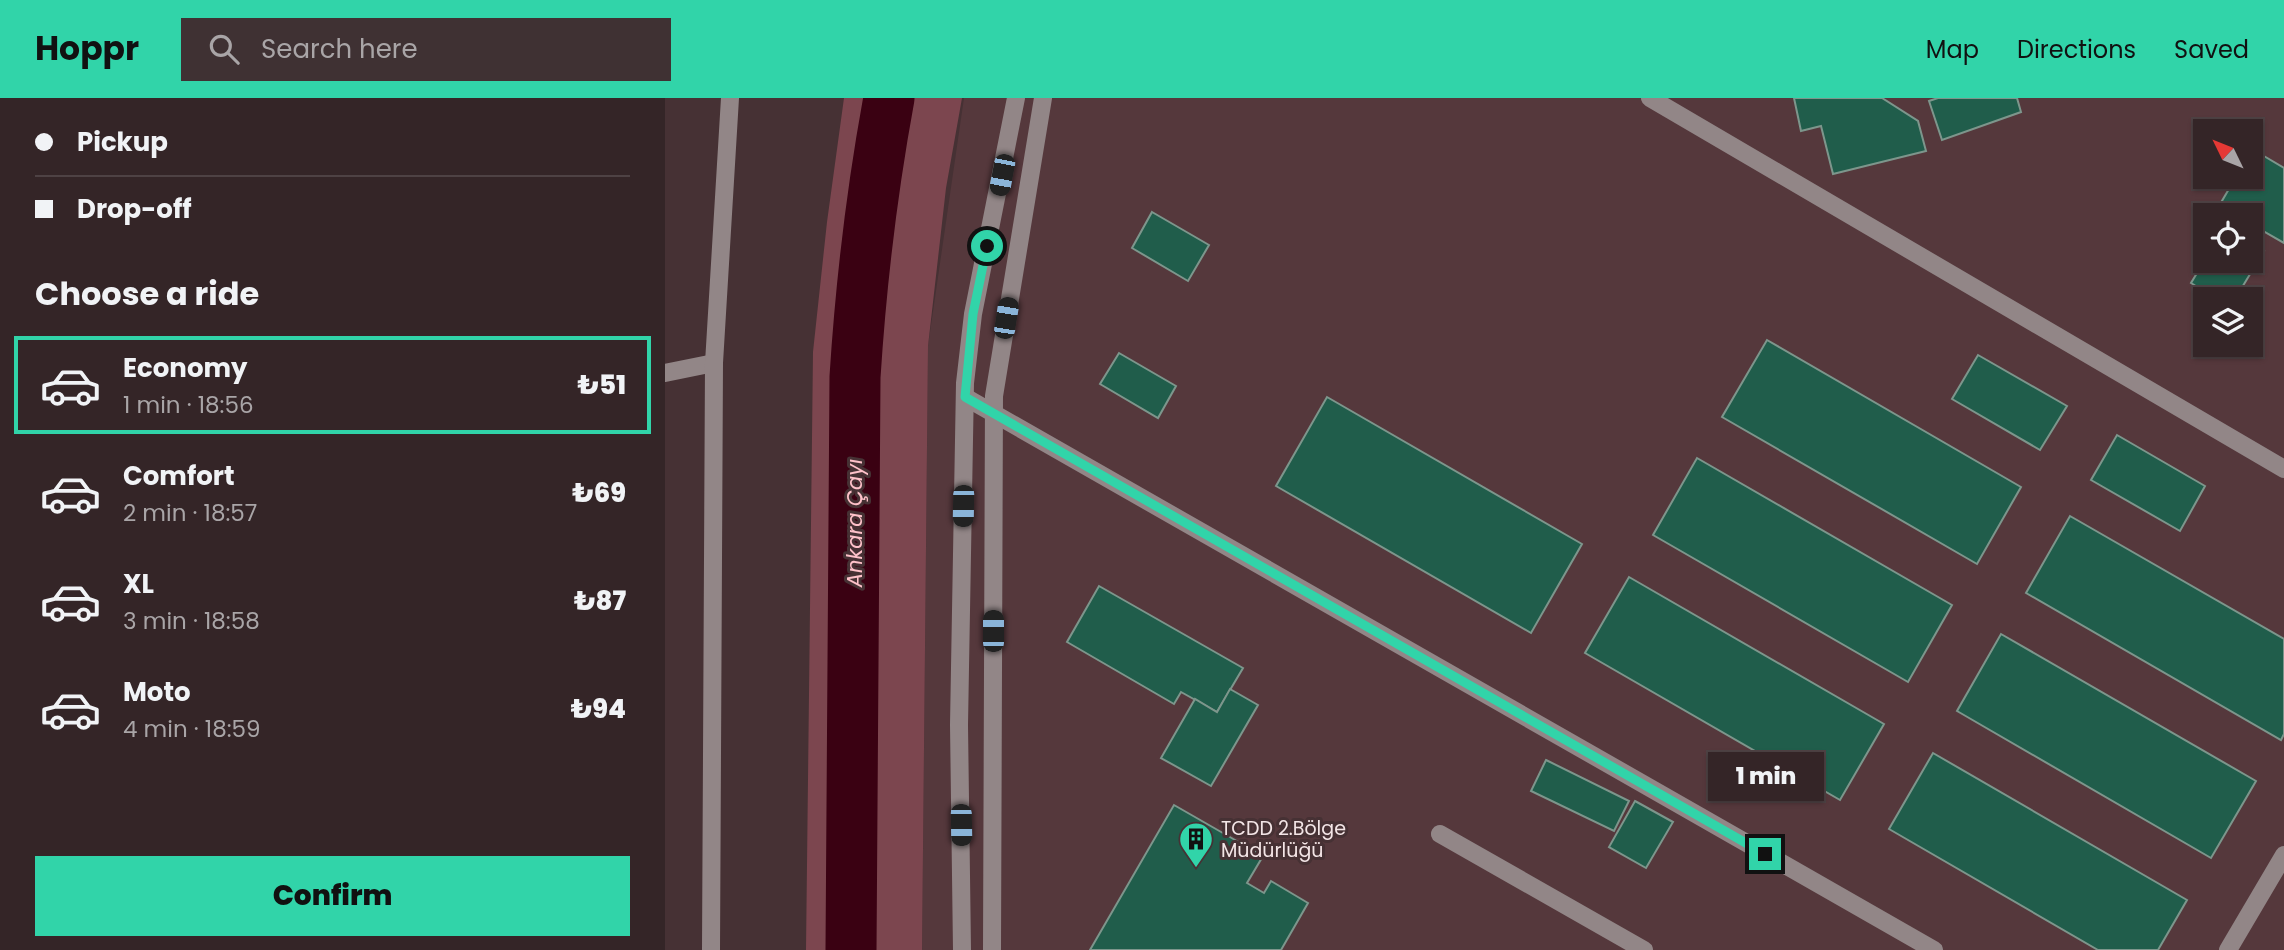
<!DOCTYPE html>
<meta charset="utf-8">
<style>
:root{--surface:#342527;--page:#3f3133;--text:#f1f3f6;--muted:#a9a5a7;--line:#4e4244;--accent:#31d4a9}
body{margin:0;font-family:Poppins,sans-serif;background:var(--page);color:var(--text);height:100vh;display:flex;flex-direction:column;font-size:26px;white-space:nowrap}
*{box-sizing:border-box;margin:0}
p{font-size:23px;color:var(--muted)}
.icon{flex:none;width:38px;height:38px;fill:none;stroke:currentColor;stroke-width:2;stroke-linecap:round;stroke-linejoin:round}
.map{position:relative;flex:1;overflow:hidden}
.drawer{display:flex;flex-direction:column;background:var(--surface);width:665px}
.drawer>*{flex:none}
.banner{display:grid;align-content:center;height:154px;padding:0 35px;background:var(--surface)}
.needle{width:46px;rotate:313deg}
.controls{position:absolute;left:1528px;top:21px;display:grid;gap:14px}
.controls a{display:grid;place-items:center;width:70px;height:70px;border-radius:0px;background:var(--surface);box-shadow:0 2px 5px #0004,0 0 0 2px var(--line);font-size:35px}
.end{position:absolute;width:32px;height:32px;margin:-16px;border:9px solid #31d4a9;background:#111;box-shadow:0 0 0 4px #111}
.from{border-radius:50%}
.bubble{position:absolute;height:49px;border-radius:0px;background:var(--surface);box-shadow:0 2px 5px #0004,0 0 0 2px var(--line);font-size:23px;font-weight:800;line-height:49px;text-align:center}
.car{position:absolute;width:21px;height:42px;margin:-21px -10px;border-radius:9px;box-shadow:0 0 5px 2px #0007;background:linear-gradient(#222 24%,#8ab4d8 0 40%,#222 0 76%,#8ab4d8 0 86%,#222 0)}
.banner b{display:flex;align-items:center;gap:24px;height:66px;font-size:26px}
.banner b+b{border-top:2px solid var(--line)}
.banner i{width:18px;height:18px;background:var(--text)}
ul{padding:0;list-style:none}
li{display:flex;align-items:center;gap:21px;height:98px;margin:0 14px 10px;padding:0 21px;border:4px solid transparent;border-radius:0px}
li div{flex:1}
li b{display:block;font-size:26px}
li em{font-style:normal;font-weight:800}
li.current{border-color:var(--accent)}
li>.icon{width:63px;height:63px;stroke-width:1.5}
h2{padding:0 35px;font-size:32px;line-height:84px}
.primary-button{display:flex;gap:14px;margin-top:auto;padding:14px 35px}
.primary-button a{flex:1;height:80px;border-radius:0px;background:var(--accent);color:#111;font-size:28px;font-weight:800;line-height:80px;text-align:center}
header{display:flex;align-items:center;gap:42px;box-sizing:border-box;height:98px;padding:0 35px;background:var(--accent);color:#111}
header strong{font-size:33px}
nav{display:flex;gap:38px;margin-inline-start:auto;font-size:24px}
.search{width:490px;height:63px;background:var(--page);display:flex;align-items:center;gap:18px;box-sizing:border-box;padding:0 24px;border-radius:0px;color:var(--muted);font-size:26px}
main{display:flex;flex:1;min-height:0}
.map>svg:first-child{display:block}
.built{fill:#55383c;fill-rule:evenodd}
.green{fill:#7c464f}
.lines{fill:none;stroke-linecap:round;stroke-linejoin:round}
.river{stroke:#3a0112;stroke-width:51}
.building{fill:#205d4b;stroke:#7d968c;stroke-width:2}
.minor{stroke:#928687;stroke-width:18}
.route{stroke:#31d4a9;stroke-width:9}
.labels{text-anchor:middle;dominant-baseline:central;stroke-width:6;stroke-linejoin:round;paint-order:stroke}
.poi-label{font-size:19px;fill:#f3e5e6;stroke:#463134;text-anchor:start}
.water-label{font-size:21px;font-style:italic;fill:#fec1c9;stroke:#463134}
</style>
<header>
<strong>Hoppr</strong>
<div class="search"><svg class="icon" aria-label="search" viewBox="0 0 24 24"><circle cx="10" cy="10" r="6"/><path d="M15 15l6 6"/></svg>Search here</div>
<nav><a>Map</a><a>Directions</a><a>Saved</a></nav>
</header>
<main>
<section class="drawer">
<div class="banner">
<b><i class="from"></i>Pickup</b>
<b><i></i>Drop-off</b>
</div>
<h2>Choose a ride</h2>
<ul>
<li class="current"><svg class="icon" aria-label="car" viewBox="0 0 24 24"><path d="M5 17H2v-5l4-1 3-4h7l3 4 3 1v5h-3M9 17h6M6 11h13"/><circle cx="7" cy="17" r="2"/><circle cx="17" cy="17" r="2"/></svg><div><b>Economy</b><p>1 min · 18:56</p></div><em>₺51</em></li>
<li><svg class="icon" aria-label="car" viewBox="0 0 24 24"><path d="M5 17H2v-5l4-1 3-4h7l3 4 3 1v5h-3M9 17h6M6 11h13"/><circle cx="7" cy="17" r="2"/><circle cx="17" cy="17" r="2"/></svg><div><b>Comfort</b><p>2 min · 18:57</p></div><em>₺69</em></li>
<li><svg class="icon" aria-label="car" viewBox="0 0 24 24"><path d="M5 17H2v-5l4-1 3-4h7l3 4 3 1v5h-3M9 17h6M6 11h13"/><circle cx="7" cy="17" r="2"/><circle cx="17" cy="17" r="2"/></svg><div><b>XL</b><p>3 min · 18:58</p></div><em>₺87</em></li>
<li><svg class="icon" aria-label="car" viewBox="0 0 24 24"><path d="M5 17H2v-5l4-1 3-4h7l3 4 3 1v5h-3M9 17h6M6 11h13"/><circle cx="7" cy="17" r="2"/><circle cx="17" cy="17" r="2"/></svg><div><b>Moto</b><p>4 min · 18:59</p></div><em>₺94</em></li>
</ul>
<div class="primary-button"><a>Confirm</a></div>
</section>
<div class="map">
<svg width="1619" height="852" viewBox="0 0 1619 852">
<rect width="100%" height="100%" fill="#463134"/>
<path class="built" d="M299,0h1320v852h-1362l6,-604zM1540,33h46v46h-46zM1540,117h46v46h-46zM1540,201h46v46h-46z"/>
<path class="green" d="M179,0h118l-16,90 -18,158 -6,604h-116l7,-598 14,-130z"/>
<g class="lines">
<path class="river" d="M186,852l4,-573c6,-94 17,-187 34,-279"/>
</g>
<g class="building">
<path d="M1129,0h88l36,23 8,30 -93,23 -12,-48 -20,5z"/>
<path d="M1273,0h79l4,14 -79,28 -13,-39z"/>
<path d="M1587,51l32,19v75l-33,-19v-9h-16l-16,-9 17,-29h15z"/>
<path d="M487,114l57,33 -21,36 -56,-33z"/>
<path d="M1586,145l13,8 -29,48h-18l-26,-16 14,-23 46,1z"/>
<path d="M1102,242l254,147 -44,77 -255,-147z"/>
<path d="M454,255l57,33 -18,32 -58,-34z"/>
<path d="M1313,257l89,51 -27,44 -88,-51z"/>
<path d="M662,299l255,147 -51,89 -255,-147z"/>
<path d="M1452,337l88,51 -25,45 -89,-51z"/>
<path d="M1032,360l255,147 -44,77 -255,-147z"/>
<path d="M1405,418l214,123v95l-3,6 -255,-147z"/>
<path d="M964,479l255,147 -44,76 -255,-147z"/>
<path d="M434,488l144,82 -26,44 -36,-20 -7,12 -107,-62z"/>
<path d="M1336,536l255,147 -45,77 -254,-147z"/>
<path d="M565,591l28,16 -47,81 -50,-28 34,-59 22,13z"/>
<path d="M1268,655l254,147 -29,50h-60l-209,-121z"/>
<path d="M881,662l83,41 -15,30 -83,-40z"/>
<path d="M970,703l38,21 -27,46 -37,-21z"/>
<path d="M509,707l89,51 -16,27 17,10 7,-12 37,22 -27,47h-191z"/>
</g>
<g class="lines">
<g class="minor">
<path d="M985,0l634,371"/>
<path d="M0,275l49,-10"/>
<path d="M300,299l969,553"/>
<path d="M775,736l204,116"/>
<path d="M46,852l3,-587 16,-265"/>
<path d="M297,852l-3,-225 6,-342 8,-69 43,-216"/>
<path d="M327,852l2,-554 49,-298"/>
<path d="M1563,852l56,-95"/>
</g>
</g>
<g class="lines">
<path class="route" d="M322,148l-14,68 -8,83 800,457"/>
</g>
<defs>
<g id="building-pin" transform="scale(1.75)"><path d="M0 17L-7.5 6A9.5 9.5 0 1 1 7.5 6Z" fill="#31d4a9" stroke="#463134"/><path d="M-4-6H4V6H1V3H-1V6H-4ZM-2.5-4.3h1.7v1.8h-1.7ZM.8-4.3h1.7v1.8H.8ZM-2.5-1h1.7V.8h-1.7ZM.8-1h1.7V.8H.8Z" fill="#111"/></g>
</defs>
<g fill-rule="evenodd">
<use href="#building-pin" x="531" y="741"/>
</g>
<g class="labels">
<g class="poi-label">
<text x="556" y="730">TCDD 2.Bölge<tspan x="556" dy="22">Müdürlüğü</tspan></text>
</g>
<g class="water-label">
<text transform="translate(189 425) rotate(-90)">Ankara Çayı</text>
</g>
</g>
</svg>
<div class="controls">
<a><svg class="needle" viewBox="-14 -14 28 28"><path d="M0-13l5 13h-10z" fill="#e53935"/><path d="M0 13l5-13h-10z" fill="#a9a5a7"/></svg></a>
<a><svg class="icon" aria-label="locate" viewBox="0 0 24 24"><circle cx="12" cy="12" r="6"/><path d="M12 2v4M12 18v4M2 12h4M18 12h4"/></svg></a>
<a><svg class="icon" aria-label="layers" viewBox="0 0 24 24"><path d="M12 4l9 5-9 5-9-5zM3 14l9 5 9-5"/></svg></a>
</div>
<i class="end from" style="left:322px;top:148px"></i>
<i class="end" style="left:1100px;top:756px"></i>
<div class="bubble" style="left:1043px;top:654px;width:116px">1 min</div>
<i class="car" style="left:337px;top:77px;rotate:191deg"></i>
<i class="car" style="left:341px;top:220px;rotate:9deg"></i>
<i class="car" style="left:298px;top:408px;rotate:181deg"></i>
<i class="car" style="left:328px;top:533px;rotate:0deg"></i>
<i class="car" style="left:296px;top:727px;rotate:179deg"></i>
</div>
</main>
